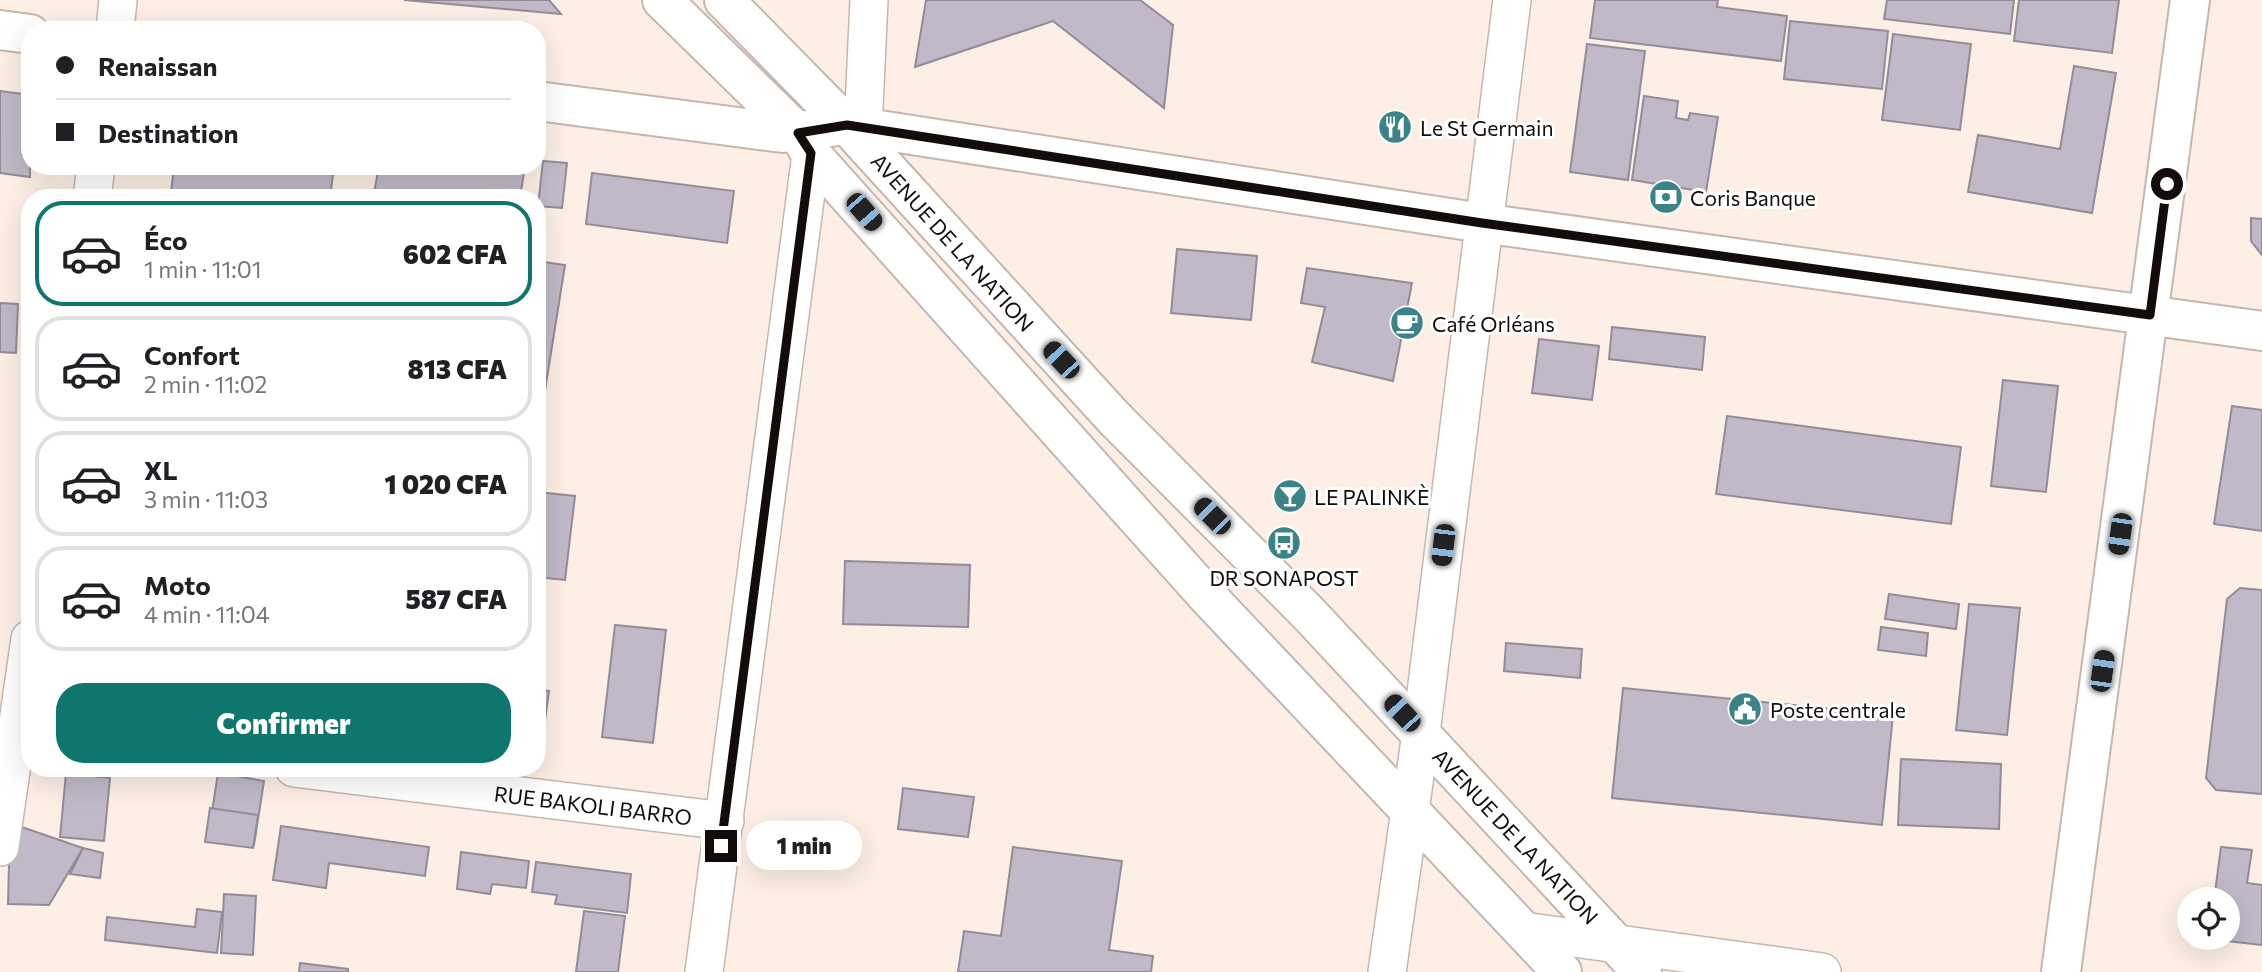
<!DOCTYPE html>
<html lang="fr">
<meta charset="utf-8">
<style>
:root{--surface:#fff;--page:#f2f2f2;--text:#202124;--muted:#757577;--line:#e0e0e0;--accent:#0f766e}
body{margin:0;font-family:Commissioner,sans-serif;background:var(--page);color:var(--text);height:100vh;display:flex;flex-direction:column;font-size:26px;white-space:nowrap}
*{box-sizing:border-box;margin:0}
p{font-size:23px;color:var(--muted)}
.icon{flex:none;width:38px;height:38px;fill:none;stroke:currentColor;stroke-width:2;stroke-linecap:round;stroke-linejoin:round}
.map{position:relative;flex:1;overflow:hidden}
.drawer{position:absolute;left:21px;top:189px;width:525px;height:588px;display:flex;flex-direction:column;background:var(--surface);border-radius:28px;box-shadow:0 7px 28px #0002}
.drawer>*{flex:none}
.banner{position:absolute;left:21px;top:21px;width:525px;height:154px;border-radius:28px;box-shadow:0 7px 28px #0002;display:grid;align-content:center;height:154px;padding:0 35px;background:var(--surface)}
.controls{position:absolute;left:2177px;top:887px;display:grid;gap:14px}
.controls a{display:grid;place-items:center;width:63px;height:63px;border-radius:50%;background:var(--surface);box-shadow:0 7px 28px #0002;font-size:35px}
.end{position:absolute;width:32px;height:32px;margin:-16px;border:9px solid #120d0a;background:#fff;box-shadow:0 0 0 4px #fff}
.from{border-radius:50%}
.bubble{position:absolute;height:49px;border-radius:24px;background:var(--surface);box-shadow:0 7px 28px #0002;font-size:23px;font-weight:800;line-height:49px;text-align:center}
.car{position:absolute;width:21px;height:42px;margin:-21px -10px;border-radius:9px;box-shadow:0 0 5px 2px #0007;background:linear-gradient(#222 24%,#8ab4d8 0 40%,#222 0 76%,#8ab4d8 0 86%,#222 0)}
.banner b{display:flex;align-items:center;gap:24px;height:66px;font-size:26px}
.banner b+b{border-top:2px solid var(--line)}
.banner i{width:18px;height:18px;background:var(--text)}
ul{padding:12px 0 0;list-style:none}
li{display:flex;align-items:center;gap:21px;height:105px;margin:0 14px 10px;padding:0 21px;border:4px solid var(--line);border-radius:28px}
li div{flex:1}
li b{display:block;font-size:26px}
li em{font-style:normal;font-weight:800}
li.selected{border-color:var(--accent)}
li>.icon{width:63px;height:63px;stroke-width:1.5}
.cta{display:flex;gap:14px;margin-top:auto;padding:14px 35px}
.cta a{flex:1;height:80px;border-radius:28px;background:var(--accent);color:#fff;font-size:28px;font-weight:800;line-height:80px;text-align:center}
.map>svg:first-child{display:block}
.building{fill:#c1b9c7;stroke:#938c98;stroke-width:2}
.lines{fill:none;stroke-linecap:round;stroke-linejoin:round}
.street-casing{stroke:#c5b7ae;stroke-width:40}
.secondary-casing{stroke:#c5b7ae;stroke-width:42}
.street{stroke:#fff;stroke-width:37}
.secondary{stroke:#fff;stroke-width:38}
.route{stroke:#120d0a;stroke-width:9}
.labels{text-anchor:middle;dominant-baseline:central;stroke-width:6;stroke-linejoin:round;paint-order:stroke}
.poi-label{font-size:21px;fill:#120d0a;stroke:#fff;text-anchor:start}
.street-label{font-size:21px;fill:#120d0a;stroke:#fff}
</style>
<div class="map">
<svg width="2262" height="972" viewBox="0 0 2262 972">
<rect width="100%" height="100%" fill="#fdefe5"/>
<g class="building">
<path d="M404,0h145l12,14z"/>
<path d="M926,0h214l33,25 -9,83 -111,-87 -138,46z"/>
<path d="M1595,0h123l-1,7 70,9 -6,45 -191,-23z"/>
<path d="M1887,0h127l-4,34 -126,-15z"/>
<path d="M2019,0h100l-7,53 -98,-12z"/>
<path d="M1790,21l98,10 -6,58 -98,-10z"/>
<path d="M1893,34l78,10 -11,86 -78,-10z"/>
<path d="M1587,44l58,7 -17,129 -58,-8z"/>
<path d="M2074,66l42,7 -24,140 -124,-21 10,-57 82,14z"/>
<path d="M0,91l30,4v82l-30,-4z"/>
<path d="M1644,96l34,5 -2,17 12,2 2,-7 28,4 -12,75 -74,-12z"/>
<path d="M543,161l24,2 -5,45 -24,-2z"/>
<path d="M174,166h160l-4,32h-120l-39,-5z"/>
<path d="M379,166h146l-5,32h-147z"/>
<path d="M592,173l142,18 -7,52 -141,-19z"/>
<path d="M2251,218l11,1v36l-11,-14z"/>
<path d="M1177,249l80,7 -6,64 -80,-7z"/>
<path d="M537,261l28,4 -27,169h-1z"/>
<path d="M1307,268l105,15 -19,98 -81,-19 13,-55 -24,-4z"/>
<path d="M0,303l18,1 -2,49 -16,-1z"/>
<path d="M1612,327l93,10 -3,33 -93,-11z"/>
<path d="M1539,339l60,7 -7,54 -60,-7z"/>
<path d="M2003,380l55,6 -12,106 -55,-6z"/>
<path d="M2232,406l30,4v121l-48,-7z"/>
<path d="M1727,416l234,31 -10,77 -235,-30z"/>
<path d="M537,492l38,4 -10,84 -28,-3z"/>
<path d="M845,561l125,4 -2,62 -125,-3z"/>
<path d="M2240,588l22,2v204l-46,-4 -10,-12 21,-179z"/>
<path d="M1889,594l70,10 -3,25 -71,-10z"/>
<path d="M1969,604l51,4 -13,127 -51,-5z"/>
<path d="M615,625l51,5 -13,113 -51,-6z"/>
<path d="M1881,627l47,6 -2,23 -48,-6z"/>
<path d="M1506,643l76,6 -2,29 -76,-7z"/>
<path d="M1623,688l270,27 -11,110 -270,-27z"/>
<path d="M537,689l12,2 -5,37 -7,-1z"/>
<path d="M1901,759l100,5 -2,65 -101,-4z"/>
<path d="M66,773l44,5 -6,63 -44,-4z"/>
<path d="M218,773l46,8 -10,64 -46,-7z"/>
<path d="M903,788l71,9 -6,40 -70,-8z"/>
<path d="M210,808l48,7 -5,33 -48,-6z"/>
<path d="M10,823l73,25 -34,57 -41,-1z"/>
<path d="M281,826l148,21 -4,29 -96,-13 -3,25 -53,-8z"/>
<path d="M1013,847l109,14 -13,89 44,6 -2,16h-193l6,-41 37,5z"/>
<path d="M2221,847l31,3 -5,33 15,2v60l-53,-6 19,-1v-38h-14z"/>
<path d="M83,848l20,5 -3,25 -30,-4z"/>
<path d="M461,852l68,9 -3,27 -34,-4 -2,10 -33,-5z"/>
<path d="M536,862l95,12 -4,39 -72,-9 2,-9 -25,-3z"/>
<path d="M224,894l32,2 -3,59 -32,-2z"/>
<path d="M197,909l25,3 -5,41 -112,-13 2,-23 88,10z"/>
<path d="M584,911l41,5 -7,56h-42z"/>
<path d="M300,963l48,6v3h-49z"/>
</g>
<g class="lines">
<g class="street-casing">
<g id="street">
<path d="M115,30l3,-30"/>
<path d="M863,129l6,-129"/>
<path d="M92,198l4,-32"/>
<path d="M294,768l431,53"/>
<path d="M0,847l30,-208"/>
<path d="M1523,931l299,41"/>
<path d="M704,972l107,-818"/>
<path d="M1387,972l34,-239 91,-733"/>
</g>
</g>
<g class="secondary-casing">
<g id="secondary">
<path d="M662,0l136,133 13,21 397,443 354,375"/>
<path d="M724,0l123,125 267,293 196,197 332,357"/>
<path d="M0,30l30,4"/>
<path d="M537,101l246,32 64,-8 635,98 780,108"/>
<path d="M2061,972l129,-972"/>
</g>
</g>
<use href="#street" class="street"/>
<use href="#secondary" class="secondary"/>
</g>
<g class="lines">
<path class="route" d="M721,846l90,-693 -13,-20 49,-8 635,98 668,92 17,-131"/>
</g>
<defs>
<g id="restaurant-disc" transform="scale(1.75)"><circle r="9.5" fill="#3b8387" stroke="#fff"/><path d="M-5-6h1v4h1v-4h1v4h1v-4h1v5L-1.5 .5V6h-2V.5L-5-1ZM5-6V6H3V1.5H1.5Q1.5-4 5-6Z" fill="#fff"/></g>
<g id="bank-disc" transform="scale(1.75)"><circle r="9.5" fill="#3b8387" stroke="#fff"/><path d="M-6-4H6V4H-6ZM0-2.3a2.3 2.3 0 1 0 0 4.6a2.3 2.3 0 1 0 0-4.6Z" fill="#fff"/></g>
<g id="cafe-disc" transform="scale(1.75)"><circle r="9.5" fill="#3b8387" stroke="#fff"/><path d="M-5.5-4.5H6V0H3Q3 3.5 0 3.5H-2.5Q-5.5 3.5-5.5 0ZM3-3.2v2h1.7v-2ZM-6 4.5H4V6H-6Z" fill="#fff"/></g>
<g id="bar-disc" transform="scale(1.75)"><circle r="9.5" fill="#3b8387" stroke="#fff"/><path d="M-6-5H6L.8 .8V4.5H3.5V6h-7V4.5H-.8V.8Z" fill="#fff"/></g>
<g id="bus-disc" transform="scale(1.75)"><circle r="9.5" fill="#3b8387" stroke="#fff"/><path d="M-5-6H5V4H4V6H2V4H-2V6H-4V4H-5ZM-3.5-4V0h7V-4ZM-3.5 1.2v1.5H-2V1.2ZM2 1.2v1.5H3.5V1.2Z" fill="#fff"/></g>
<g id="civic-disc" transform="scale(1.75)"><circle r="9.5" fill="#3b8387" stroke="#fff"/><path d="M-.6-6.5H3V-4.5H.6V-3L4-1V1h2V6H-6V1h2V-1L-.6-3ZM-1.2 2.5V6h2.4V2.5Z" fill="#fff"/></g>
</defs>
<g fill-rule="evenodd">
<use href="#restaurant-disc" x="1395" y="127"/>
<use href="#bank-disc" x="1666" y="197"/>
<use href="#cafe-disc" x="1407" y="323"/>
<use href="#bar-disc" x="1290" y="496"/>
<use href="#bus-disc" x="1284" y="543"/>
<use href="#civic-disc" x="1745" y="709"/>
</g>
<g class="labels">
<g class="poi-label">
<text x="1420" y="127">Le St Germain</text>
<text x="1690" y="197">Coris Banque</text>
<text x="1432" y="323">Café Orléans</text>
<text x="1314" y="496">LE PALINKÈ</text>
<text x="1284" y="577" text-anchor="middle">DR SONAPOST</text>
<text x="1770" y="709">Poste centrale</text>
</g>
<g class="street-label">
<text transform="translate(953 242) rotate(48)">AVENUE DE LA NATION</text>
<text transform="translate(593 805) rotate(7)">RUE BAKOLI BARRO</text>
<text transform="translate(1516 836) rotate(47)">AVENUE DE LA NATION</text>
</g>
</g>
</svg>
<div class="controls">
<a><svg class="icon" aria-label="locate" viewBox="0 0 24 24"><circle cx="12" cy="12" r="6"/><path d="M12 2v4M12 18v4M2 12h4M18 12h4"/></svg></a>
</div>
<i class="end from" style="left:2167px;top:184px"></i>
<i class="end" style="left:721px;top:846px"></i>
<div class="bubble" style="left:746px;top:821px;width:116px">1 min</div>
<i class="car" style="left:864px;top:212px;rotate:139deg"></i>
<i class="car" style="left:1061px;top:360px;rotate:317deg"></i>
<i class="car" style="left:1212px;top:516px;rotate:315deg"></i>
<i class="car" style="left:2120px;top:534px;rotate:188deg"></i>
<i class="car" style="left:1443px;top:545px;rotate:187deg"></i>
<i class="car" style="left:2102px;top:671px;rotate:8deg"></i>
<i class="car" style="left:1402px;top:713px;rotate:317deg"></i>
<div class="banner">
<b><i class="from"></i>Renaissan</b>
<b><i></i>Destination</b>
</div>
<section class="drawer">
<ul>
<li class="selected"><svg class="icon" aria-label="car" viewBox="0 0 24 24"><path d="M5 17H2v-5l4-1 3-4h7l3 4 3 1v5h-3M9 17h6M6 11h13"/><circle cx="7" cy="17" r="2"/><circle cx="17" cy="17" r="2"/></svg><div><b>Éco</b><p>1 min · 11:01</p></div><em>602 CFA</em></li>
<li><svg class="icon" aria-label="car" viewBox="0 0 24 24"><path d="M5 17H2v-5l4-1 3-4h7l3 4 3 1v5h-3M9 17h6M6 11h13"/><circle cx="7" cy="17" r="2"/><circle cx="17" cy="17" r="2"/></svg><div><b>Confort</b><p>2 min · 11:02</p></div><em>813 CFA</em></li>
<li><svg class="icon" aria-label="car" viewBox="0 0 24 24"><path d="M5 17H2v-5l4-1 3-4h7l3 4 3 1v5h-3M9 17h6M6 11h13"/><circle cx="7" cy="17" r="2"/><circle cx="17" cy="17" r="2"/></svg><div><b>XL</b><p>3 min · 11:03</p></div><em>1 020 CFA</em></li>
<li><svg class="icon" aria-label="car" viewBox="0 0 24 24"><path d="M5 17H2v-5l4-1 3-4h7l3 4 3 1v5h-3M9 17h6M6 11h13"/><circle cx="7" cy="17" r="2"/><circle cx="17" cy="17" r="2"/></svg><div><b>Moto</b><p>4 min · 11:04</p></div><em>587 CFA</em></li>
</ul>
<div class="cta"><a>Confirmer</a></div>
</section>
</div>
